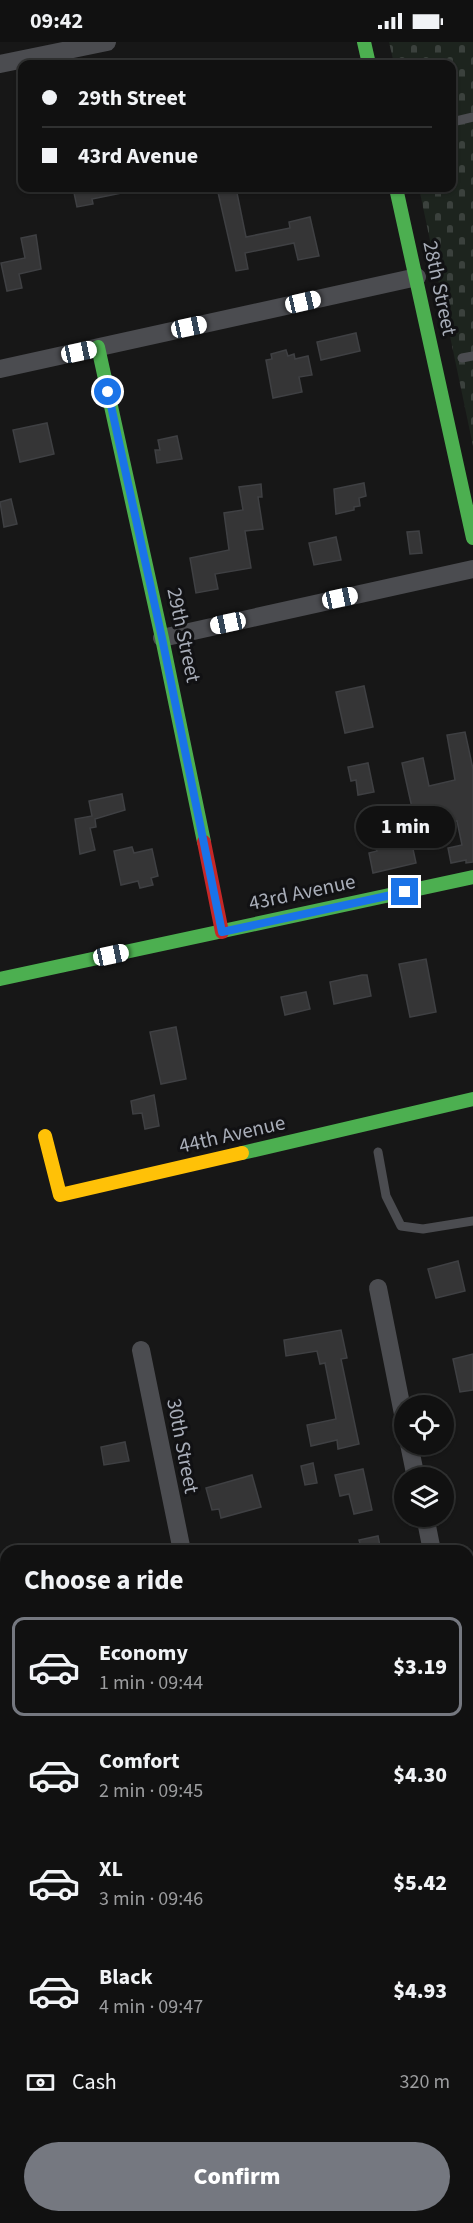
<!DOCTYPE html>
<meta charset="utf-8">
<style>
:root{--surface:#111;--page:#1e1f1f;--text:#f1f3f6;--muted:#9c9d9f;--line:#303131;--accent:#757880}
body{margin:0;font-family:"Source Sans 3",sans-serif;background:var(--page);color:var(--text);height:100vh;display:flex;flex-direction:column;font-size:22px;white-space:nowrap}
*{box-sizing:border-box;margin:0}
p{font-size:20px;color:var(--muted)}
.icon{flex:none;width:33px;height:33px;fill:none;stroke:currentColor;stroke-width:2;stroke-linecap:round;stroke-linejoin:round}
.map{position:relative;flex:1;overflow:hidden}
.details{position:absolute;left:0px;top:1503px;width:474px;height:678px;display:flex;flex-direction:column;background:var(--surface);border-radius:18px 18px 0 0;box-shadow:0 2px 4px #0004,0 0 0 2px var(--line)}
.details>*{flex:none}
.banner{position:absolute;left:18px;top:18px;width:438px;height:132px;border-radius:12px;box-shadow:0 2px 4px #0004,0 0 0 2px var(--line);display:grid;align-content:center;height:132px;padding:0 24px;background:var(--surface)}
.controls{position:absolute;left:394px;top:1353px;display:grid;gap:12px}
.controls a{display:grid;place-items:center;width:60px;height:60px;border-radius:50%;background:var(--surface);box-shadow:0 2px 4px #0004,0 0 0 2px var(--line);font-size:30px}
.end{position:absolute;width:27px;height:27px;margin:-14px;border:8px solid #1a73e8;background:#fff;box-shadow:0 0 0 3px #fff}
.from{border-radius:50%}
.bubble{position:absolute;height:42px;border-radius:21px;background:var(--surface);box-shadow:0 2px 4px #0004,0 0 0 2px var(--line);font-size:20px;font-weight:800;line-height:42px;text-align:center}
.car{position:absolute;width:18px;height:36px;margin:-18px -9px;border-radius:8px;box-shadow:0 0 4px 2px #0007;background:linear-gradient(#fff 24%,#345 0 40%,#fff 0 76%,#345 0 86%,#fff 0)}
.banner b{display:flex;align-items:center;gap:21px;height:57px;font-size:22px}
.banner b+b{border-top:2px solid var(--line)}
.banner i{width:15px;height:15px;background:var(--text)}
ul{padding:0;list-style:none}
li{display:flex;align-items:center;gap:18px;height:99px;margin:0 12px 9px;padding:0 12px;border:3px solid transparent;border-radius:12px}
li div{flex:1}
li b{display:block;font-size:22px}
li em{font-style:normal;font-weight:800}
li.current{border-color:var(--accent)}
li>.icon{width:54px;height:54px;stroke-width:1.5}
h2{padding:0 24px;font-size:27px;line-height:72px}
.pay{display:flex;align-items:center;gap:15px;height:66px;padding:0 24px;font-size:22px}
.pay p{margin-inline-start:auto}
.primary-button{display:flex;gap:12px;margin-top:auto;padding:12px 24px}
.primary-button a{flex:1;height:69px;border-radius:36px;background:var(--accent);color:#fff;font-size:24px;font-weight:800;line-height:69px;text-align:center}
.status{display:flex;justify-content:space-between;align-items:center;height:42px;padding:0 30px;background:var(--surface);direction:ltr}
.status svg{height:16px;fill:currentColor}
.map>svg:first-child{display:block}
.forest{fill:url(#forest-crowns)}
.cemetery{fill:url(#cemetery-stones)}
.building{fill:#353536;stroke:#3f4043;stroke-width:1.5}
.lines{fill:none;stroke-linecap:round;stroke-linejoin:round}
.lane{stroke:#4b4c50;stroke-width:9}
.street{stroke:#4b4c50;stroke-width:18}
.fast{stroke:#4caf50;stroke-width:14}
.slow{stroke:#ffc107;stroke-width:14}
.jam{stroke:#c62828;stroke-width:14}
.route{stroke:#1a73e8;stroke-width:8}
.labels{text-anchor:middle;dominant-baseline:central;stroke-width:6;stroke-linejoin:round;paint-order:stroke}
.street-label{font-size:21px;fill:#a8adb8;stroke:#111113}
</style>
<div class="status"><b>09:42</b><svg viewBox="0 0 49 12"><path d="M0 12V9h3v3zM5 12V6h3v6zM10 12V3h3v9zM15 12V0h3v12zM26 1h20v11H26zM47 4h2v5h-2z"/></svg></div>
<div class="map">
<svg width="473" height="2181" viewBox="0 0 473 2181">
<defs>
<pattern id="forest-crowns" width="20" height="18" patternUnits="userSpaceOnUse" patternTransform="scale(1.5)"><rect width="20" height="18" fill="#1d241e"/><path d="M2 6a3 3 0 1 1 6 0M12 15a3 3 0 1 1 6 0" fill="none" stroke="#3b413d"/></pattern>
<pattern id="cemetery-stones" width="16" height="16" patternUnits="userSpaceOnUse" patternTransform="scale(1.5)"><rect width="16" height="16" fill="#1d241e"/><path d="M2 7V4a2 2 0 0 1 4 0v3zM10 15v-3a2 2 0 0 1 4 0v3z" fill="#3b413d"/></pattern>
</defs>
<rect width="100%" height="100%" fill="#171717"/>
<path class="forest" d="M0,1888l6,31v219l-6,2z"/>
<path class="cemetery" d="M389,0h84v404l-54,-258h33v-124h-58z"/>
<g class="building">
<path d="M73,146h48l1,5 -30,6 1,5 -16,3z"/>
<path d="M217,146h19l10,49 44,-9 -1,-6 21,-5 9,39 -21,4 -4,-17 -49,10 3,16 -12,2z"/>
<path d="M36,193l5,34 -22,5 3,14 -15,3 -6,-28 24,-5 -4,-20z"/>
<path d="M356,291l4,18 -39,9 -4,-18z"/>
<path d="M286,308l2,6 6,-2 1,5 13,-3 4,19 -13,2 3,15 -29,6 -7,-38 6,-1 -1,-5z"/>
<path d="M47,381l7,31 -34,8 -7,-32z"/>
<path d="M177,394l5,23 -25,4 -2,-13h5l-2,-10z"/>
<path d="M364,441l2,13 -7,2 1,8 -6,1v3l-18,4 -2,-25z"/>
<path d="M261,442l1,13h-4l5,32 -18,2 6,37 -36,6 3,15 -22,4 -6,-35 39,-8 -5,-37 19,-3 -4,-23z"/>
<path d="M11,457l6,25 -13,3 -4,-25z"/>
<path d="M419,489l3,22 -12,1 -3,-22z"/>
<path d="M336,495l5,23 -27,5 -5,-22z"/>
<path d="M364,644l9,41 -28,6 -9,-41z"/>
<path d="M465,690l8,37v93l-7,1v-3l-15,3 -3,-15 14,-3 -5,-24 -40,9 -15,-67 21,-5 6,28 26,-6 -8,-45z"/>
<path d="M368,721l6,29 -16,3 -2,-15 -5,1 -3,-14z"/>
<path d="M122,752l3,16 -30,9 1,8 -6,1 5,22 -15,4 -5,-35 17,-3 -3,-15z"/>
<path d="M411,798l5,23 -43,10 -4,-20 8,-2 -1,-3z"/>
<path d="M132,805l2,6 18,-4 6,27 -7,2 2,7 -13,3 -2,-7 -17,4 -7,-34z"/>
<path d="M426,917l10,53 -26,5 -11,-53z"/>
<path d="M362,933h5l4,21 -37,8 -4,-22z"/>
<path d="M306,950l4,17 -25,6 -4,-18z"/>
<path d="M176,985l10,52 -25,5 -11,-52z"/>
<path d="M154,1053l5,31 -14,3 -3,-16 -9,1 -2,-13z"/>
<path d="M458,1219l7,30 -29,7 -8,-29z"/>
<path d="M341,1288l6,28 -6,1 18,85 -21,5 -1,-9 -26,6 -4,-21 29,-6 -11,-56 -5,1 -3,-13 -31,5 -2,-16z"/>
<path d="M473,1312v36l-13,2 -7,-33z"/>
<path d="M125,1400l4,19 -25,4 -3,-18z"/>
<path d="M313,1421l4,20 -12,2 -4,-19z"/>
<path d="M363,1427l9,41 -18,4 -5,-20 -9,2 -5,-21z"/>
<path d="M252,1433l9,32 -40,11 -2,-9 -7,1 -6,-22z"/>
<path d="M378,1494l3,15h-19l-3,-11z"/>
</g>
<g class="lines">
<g class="lane">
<path d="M452,80l21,-5"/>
<path d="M462,316l11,-2"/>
<path d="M378,1110l8,44 15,30 22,3 50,-8"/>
</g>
<g class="street">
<path d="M0,22l107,-22"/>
<path d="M0,327l417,-92"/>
<path d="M162,596l311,-69"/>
<path d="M378,1246l27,136"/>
<path d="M141,1308l41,201"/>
<path d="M409,1402l7,34"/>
<path d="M425,1474l7,35"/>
<path d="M468,1625l5,-1"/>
<path d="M468,1676l5,23"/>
<path d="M0,1731l6,-2"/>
<path d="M468,2035l5,-1"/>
<path d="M79,2175l1,6"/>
<path d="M327,2175l1,6"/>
</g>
<g class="fast">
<path d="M364,0l5,22"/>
<path d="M396,146l77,350"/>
<path d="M98,305l64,291 42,204"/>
<path d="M0,937l473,-102"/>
<path d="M242,1111l231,-54"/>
</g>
<path class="slow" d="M45,1094l15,59 182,-42"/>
<path class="jam" d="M204,800l18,90"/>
</g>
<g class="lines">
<path class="route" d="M108,350l54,246 60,294 183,-40"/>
</g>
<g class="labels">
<g class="street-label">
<text transform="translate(440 246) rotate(78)">28th Street</text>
<text transform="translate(184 593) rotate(78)">29th Street</text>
<text transform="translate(302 850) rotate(-12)">43rd Avenue</text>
<text transform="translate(232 1092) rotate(-13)">44th Avenue</text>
<text transform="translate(183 1404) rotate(79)">30th Street</text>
</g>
</g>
</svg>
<div class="controls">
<a><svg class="icon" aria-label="locate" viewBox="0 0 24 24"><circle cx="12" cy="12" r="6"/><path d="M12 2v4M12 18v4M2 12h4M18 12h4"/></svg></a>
<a><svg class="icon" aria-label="layers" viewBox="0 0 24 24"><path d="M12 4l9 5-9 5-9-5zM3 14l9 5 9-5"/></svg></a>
</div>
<i class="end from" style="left:108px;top:350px"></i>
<i class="end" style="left:405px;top:850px"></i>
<div class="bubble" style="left:356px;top:764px;width:99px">1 min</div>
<i class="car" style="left:303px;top:260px;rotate:77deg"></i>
<i class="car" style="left:189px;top:285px;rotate:78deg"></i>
<i class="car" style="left:79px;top:310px;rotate:78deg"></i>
<i class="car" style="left:340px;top:556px;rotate:78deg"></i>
<i class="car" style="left:228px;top:581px;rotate:258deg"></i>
<i class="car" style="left:111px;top:913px;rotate:78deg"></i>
<div class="banner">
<b><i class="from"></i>29th Street</b>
<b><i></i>43rd Avenue</b>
</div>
<section class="details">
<h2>Choose a ride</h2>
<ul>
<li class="current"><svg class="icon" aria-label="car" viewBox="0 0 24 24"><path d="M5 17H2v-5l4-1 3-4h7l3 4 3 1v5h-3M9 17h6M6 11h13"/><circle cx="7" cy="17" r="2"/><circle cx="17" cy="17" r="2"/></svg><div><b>Economy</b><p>1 min · 09:44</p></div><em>$3.19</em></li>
<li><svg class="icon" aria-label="car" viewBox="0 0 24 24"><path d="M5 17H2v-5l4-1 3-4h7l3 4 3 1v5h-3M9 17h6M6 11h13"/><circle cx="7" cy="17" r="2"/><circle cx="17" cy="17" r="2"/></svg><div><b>Comfort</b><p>2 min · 09:45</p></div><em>$4.30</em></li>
<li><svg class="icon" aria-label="car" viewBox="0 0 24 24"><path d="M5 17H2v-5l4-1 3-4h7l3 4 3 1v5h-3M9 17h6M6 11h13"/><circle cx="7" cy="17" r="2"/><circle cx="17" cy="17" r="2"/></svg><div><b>XL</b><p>3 min · 09:46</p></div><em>$5.42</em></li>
<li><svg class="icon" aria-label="car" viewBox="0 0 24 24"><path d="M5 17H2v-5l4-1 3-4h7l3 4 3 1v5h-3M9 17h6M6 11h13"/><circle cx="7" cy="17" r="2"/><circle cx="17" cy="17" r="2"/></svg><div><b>Black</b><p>4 min · 09:47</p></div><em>$4.93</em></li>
</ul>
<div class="pay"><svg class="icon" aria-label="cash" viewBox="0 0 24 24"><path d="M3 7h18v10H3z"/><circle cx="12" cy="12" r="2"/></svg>Cash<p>320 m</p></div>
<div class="primary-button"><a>Confirm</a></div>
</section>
</div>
